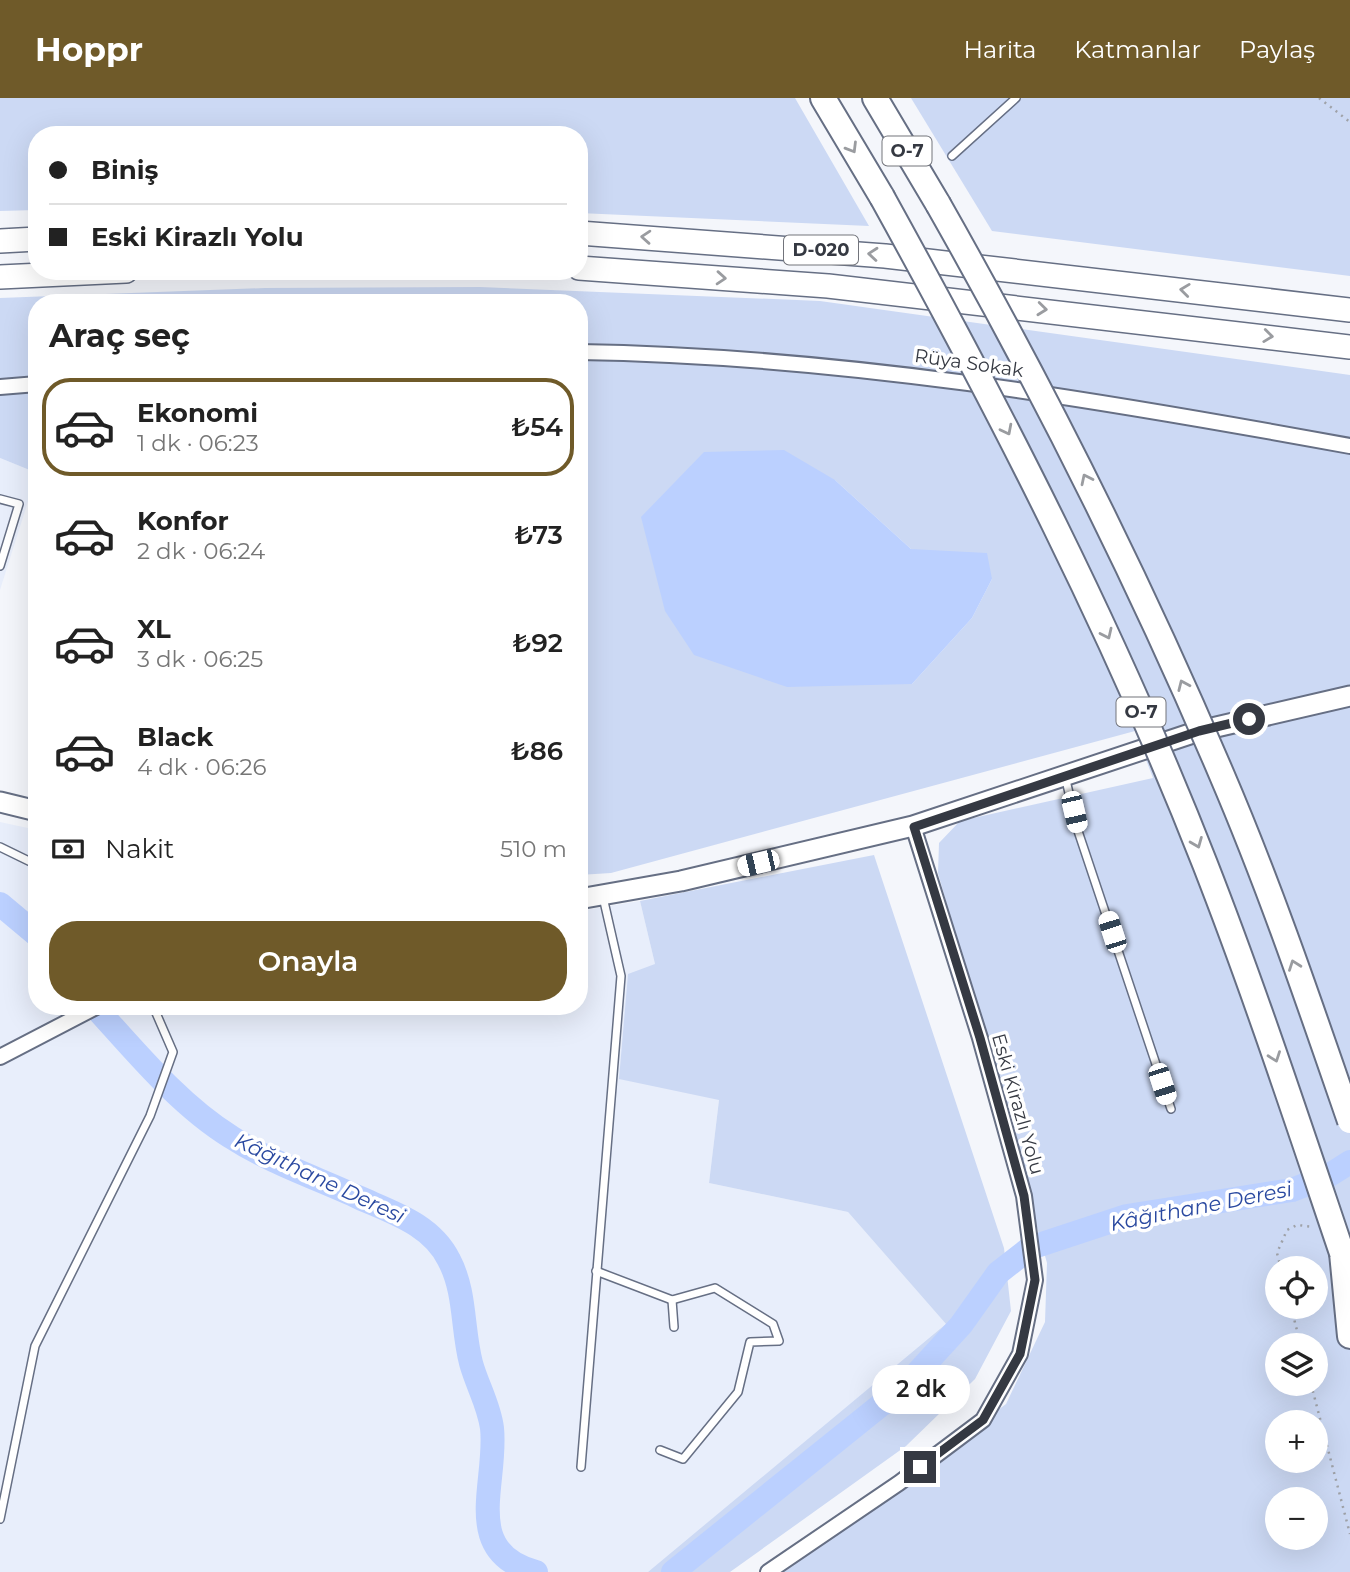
<!DOCTYPE html>
<html lang="tr">
<meta charset="utf-8">
<style>
:root{--surface:#fff;--page:#f6f6f6;--text:#222;--muted:#767676;--line:#e0e0e0;--accent:#6f5a29}
body{margin:0;font-family:Montserrat,sans-serif;background:var(--page);color:var(--text);height:100vh;display:flex;flex-direction:column;font-size:26px;white-space:nowrap}
*{box-sizing:border-box;margin:0}
p{font-size:23px;color:var(--muted)}
.icon{flex:none;width:38px;height:38px;fill:none;stroke:currentColor;stroke-width:2;stroke-linecap:round;stroke-linejoin:round}
.map{position:relative;flex:1;overflow:hidden}
.panel{position:absolute;left:28px;top:196px;width:560px;height:721px;display:flex;flex-direction:column;background:var(--surface);border-radius:28px;box-shadow:0 7px 28px #0002}
.panel>*{flex:none}
.top-card{position:absolute;left:28px;top:28px;width:560px;height:154px;border-radius:28px;box-shadow:0 7px 28px #0002;display:grid;align-content:center;height:154px;padding:0 21px;background:var(--surface)}
.buttons{position:absolute;left:1265px;top:1158px;display:grid;gap:14px}
.buttons a{display:grid;place-items:center;width:63px;height:63px;border-radius:50%;background:var(--surface);box-shadow:0 7px 28px #0002;font-size:35px}
.end{position:absolute;width:32px;height:32px;margin:-16px;border:9px solid #353942;background:#fff;box-shadow:0 0 0 4px #fff}
.from{border-radius:50%}
.bubble{position:absolute;height:49px;border-radius:24px;background:var(--surface);box-shadow:0 7px 28px #0002;font-size:23px;font-weight:600;line-height:49px;text-align:center}
.car{position:absolute;width:21px;height:42px;margin:-21px -10px;border-radius:9px;box-shadow:0 0 5px 2px #0007;background:linear-gradient(#fff 24%,#345 0 40%,#fff 0 76%,#345 0 86%,#fff 0)}
.top-card b{display:flex;align-items:center;gap:24px;height:66px;font-size:26px}
.top-card b+b{border-top:2px solid var(--line)}
.top-card i{width:18px;height:18px;background:var(--text)}
ul{padding:0;list-style:none}
li{display:flex;align-items:center;gap:21px;height:98px;margin:0 14px 10px;padding:0 7px;border:4px solid transparent;border-radius:28px}
li div{flex:1}
li b{display:block;font-size:26px}
li em{font-style:normal;font-weight:600}
li.current{border-color:var(--accent)}
li>.icon{width:63px;height:63px;stroke-width:1.5}
h2{padding:0 21px;font-size:32px;line-height:84px}
.pay{display:flex;align-items:center;gap:18px;height:77px;padding:0 21px;font-size:26px}
.pay p{margin-inline-start:auto}
.action{display:flex;gap:14px;margin-top:auto;padding:14px 21px}
.action a{flex:1;height:80px;border-radius:28px;background:var(--accent);color:#fff;font-size:28px;font-weight:600;line-height:80px;text-align:center}
header{display:flex;align-items:center;gap:42px;box-sizing:border-box;height:98px;padding:0 35px;background:var(--accent);color:#fff}
header strong{font-size:33px}
nav{display:flex;gap:38px;margin-inline-start:auto;font-size:24px}
.map>svg:first-child{display:block}
.built{fill:#e8eefb}
.green{fill:#ccd9f4;fill-rule:evenodd}
.water{fill:#bbd0ff}
.lines{fill:none;stroke-linecap:round;stroke-linejoin:round}
.river{stroke:#bbd0ff;stroke-width:24}
.service-casing{stroke:#666f84;stroke-width:10}
.minor-casing{stroke:#666f84;stroke-width:18}
.secondary-casing{stroke:#666f84;stroke-width:23}
.trunk-casing{stroke:#666f84;stroke-width:26}
.motorway-casing{stroke:#666f84;stroke-width:28}
.path{stroke:#9fa2a8;stroke-width:2.5;stroke-dasharray:2 5;stroke-linecap:butt}
.service{stroke:#fff;stroke-width:7}
.minor{stroke:#fff;stroke-width:14}
.secondary{stroke:#fff;stroke-width:19}
.trunk{stroke:#fff;stroke-width:23}
.motorway{stroke:#fff;stroke-width:24}
.motorway-bridge-casing{stroke:#666f84;stroke-width:28;stroke-linecap:butt}
.motorway-bridge{stroke:#fff;stroke-width:24}
.oneway{stroke:#9a9ca0}
.route{stroke:#353942;stroke-width:9}
.labels{text-anchor:middle;dominant-baseline:central;stroke-width:7;stroke-linejoin:round;paint-order:stroke}
.shield{fill:#fff;stroke:#72747b;stroke-width:2}
.shield-label{font-size:18px;font-weight:bold;fill:#353942}
.street-label{font-size:19px;fill:#353942;stroke:#fff}
.water-label{font-size:21px;font-style:italic;fill:#2a49a0;stroke:#fff}
</style>
<header>
<strong>Hoppr</strong>
<nav><a>Harita</a><a>Katmanlar</a><a>Paylaş</a></nav>
</header>
<div class="map">
<svg width="1350" height="1474" viewBox="0 0 1350 1474">
<rect width="100%" height="100%" fill="#f4f6fb"/>
<g class="built">
<path d="M0,360l37,15 -37,117z"/>
<path d="M0,724l37,8v176h542v-95l61,-10 15,63 64,136 -10,83 139,29 98,112 -35,39 -263,209h-648z"/>
</g>
<g class="green">
<path d="M0,0h795l74,128 -290,-13v-78h-542v75l-37,1z"/>
<path d="M911,0h439v178l-358,-45z"/>
<path d="M480,189l340,14 530,74v1197h-566l222,-168 39,-82 2,-59 -109,-390 1,-30 21,-22 193,-43 -18,-47 -524,142 -32,2v-572h-542v170l-37,-15v-160l265,-10zM835,382l76,69 81,30 -20,39 -60,66zM1278,1171h38v38h-38zM1278,1248h38v38h-38zM1278,1325h38v38h-38zM1278,1402h38v38h-38z"/>
<path d="M874,757l130,393 7,63 -36,68 -69,67 -176,126h-82l298,-248 -98,-112 -139,-29 10,-83 -100,-21 9,-105 27,-10 -15,-63z"/>
</g>
<path class="water" d="M784,352l51,30 76,69 76,4 5,26 -20,39 -60,66 -125,3 -93,-32 -29,-44 -24,-94 63,-65z"/>
<g class="lines">
<g class="river">
<path d="M0,806l37,31"/>
<path d="M94,908c41,45 85,99 137,131 40,26 86,41 129,61 34,15 72,27 89,62 17,32 13,69 22,103 6,22 18,42 21,65 6,55 -32,124 44,144"/>
<path d="M673,1474l234,-188 54,-59 37,-52 32,-25 97,-32 165,-26 36,-14 22,-14"/>
</g>
<g class="service-casing">
<g id="service">
<path d="M952,58l64,-58"/>
<path d="M0,401l19,5 -19,62"/>
<path d="M1065,678l13,55 93,278"/>
<path d="M0,749l37,18"/>
<path d="M596,1173l76,29 43,-12 58,36 6,17 -29,1 -12,50 -55,67 -23,-9"/>
<path d="M672,1202l2,27"/>
<path d="M581,1369l40,-491 -18,-79"/>
<path d="M0,1421l35,-173 115,-230 23,-64 -20,-46"/>
</g>
</g>
<g class="minor-casing">
<g id="minor">
<path d="M579,254c261,4 515,47 771,94"/>
<path d="M0,289l37,-3"/>
<path d="M0,959l98,-51"/>
<path d="M768,1474l131,-89 84,-63 37,-66 15,-74 -11,-84 -44,-158 -67,-212"/>
</g>
</g>
<g class="secondary-casing">
<g id="secondary">
<path d="M0,704l37,9"/>
<path d="M579,801l102,-18 232,-55 286,-95 151,-35"/>
</g>
</g>
<g class="trunk-casing">
<g id="trunk">
<path d="M579,135l306,23 465,54"/>
<path d="M0,143l37,-2"/>
<path d="M579,170l249,18 522,61"/>
<path d="M0,179l126,-6"/>
</g>
</g>
<g class="motorway-casing">
<g id="motorway">
<path d="M823,0l59,99"/>
<path d="M875,0l63,106"/>
<path d="M1342,1155l8,83"/>
</g>
</g>
<g class="path">
<path d="M1319,0l31,24"/>
<path d="M1281,1171l-4,-16 10,-23 10,-5 17,2"/>
<path d="M1291,1209l10,39"/>
<path d="M1311,1286l39,150"/>
</g>
<use href="#service" class="service"/>
<use href="#minor" class="minor"/>
<use href="#secondary" class="secondary"/>
<use href="#trunk" class="trunk"/>
<use href="#motorway" class="motorway"/>
<g class="motorway-bridge-casing">
<g id="motorway-bridge">
<path d="M882,99c120,217 233,437 323,667 50,128 93,259 137,389"/>
<path d="M938,106c105,185 200,374 283,569 49,114 89,232 129,348"/>
</g>
</g>
<use href="#motorway-bridge" class="motorway-bridge"/>
</g>
<defs><path id="oneway-chevron" d="M-2-3.5L2.5 0L-2 3.5" fill="none" stroke-width="1.6" stroke-linecap="round" stroke-linejoin="round" transform="scale(1.75)"/></defs>
<g class="oneway">
<use href="#oneway-chevron" transform="translate(852 50) rotate(59)"/>
<use href="#oneway-chevron" transform="translate(646 139) rotate(-176)"/>
<use href="#oneway-chevron" transform="translate(873 156) rotate(-175)"/>
<use href="#oneway-chevron" transform="translate(721 180) rotate(4)"/>
<use href="#oneway-chevron" transform="translate(1185 192) rotate(-173)"/>
<use href="#oneway-chevron" transform="translate(1042 211) rotate(6)"/>
<use href="#oneway-chevron" transform="translate(1268 238) rotate(7)"/>
<use href="#oneway-chevron" transform="translate(1007 332) rotate(63)"/>
<use href="#oneway-chevron" transform="translate(1086 381) rotate(-116)"/>
<use href="#oneway-chevron" transform="translate(1107 536) rotate(65)"/>
<use href="#oneway-chevron" transform="translate(1183 587) rotate(-114)"/>
<use href="#oneway-chevron" transform="translate(1197 745) rotate(68)"/>
<use href="#oneway-chevron" transform="translate(1294 867) rotate(-110)"/>
<use href="#oneway-chevron" transform="translate(1275 959) rotate(70)"/>
</g>
<g class="lines">
<path class="route" d="M920,1369l63,-47 37,-66 15,-74 -11,-84 -44,-158 -66,-211 285,-96 50,-12"/>
</g>
<g class="labels">
<g class="shield">
<rect x="882.5" y="38.5" width="49" height="29" rx="5"/>
<rect x="784" y="137.5" width="74" height="29" rx="5"/>
<rect x="1116.5" y="599.5" width="49" height="29" rx="5"/>
</g>
<g class="shield-label">
<text x="907" y="53">O-7</text>
<text x="821" y="152">D-020</text>
<text x="1141" y="614">O-7</text>
</g>
<g class="street-label">
<text transform="translate(969 265) rotate(8)">Rüya Sokak</text>
<text transform="translate(1018 1006) rotate(74)">Eski Kirazlı Yolu</text>
</g>
<g class="water-label">
<text transform="translate(320 1080) rotate(25)">Kâğıthane Deresi</text>
<text transform="translate(1201 1108) rotate(-11)">Kâğıthane Deresi</text>
</g>
</g>
</svg>
<div class="buttons">
<a><svg class="icon" aria-label="locate" viewBox="0 0 24 24"><circle cx="12" cy="12" r="6"/><path d="M12 2v4M12 18v4M2 12h4M18 12h4"/></svg></a>
<a><svg class="icon" aria-label="layers" viewBox="0 0 24 24"><path d="M12 4l9 5-9 5-9-5zM3 14l9 5 9-5"/></svg></a>
<a>+</a>
<a>−</a>
</div>
<i class="end from" style="left:1249px;top:621px"></i>
<i class="end" style="left:920px;top:1369px"></i>
<div class="bubble" style="left:872px;top:1267px;width:98px">2 dk</div>
<i class="car" style="left:1074px;top:714px;rotate:167deg"></i>
<i class="car" style="left:758px;top:765px;rotate:257deg"></i>
<i class="car" style="left:1112px;top:834px;rotate:342deg"></i>
<i class="car" style="left:1162px;top:986px;rotate:162deg"></i>
<div class="top-card">
<b><i class="from"></i>Biniş</b>
<b><i></i>Eski Kirazlı Yolu</b>
</div>
<section class="panel">
<h2>Araç seç</h2>
<ul>
<li class="current"><svg class="icon" aria-label="car" viewBox="0 0 24 24"><path d="M5 17H2v-5l4-1 3-4h7l3 4 3 1v5h-3M9 17h6M6 11h13"/><circle cx="7" cy="17" r="2"/><circle cx="17" cy="17" r="2"/></svg><div><b>Ekonomi</b><p>1 dk · 06:23</p></div><em>₺54</em></li>
<li><svg class="icon" aria-label="car" viewBox="0 0 24 24"><path d="M5 17H2v-5l4-1 3-4h7l3 4 3 1v5h-3M9 17h6M6 11h13"/><circle cx="7" cy="17" r="2"/><circle cx="17" cy="17" r="2"/></svg><div><b>Konfor</b><p>2 dk · 06:24</p></div><em>₺73</em></li>
<li><svg class="icon" aria-label="car" viewBox="0 0 24 24"><path d="M5 17H2v-5l4-1 3-4h7l3 4 3 1v5h-3M9 17h6M6 11h13"/><circle cx="7" cy="17" r="2"/><circle cx="17" cy="17" r="2"/></svg><div><b>XL</b><p>3 dk · 06:25</p></div><em>₺92</em></li>
<li><svg class="icon" aria-label="car" viewBox="0 0 24 24"><path d="M5 17H2v-5l4-1 3-4h7l3 4 3 1v5h-3M9 17h6M6 11h13"/><circle cx="7" cy="17" r="2"/><circle cx="17" cy="17" r="2"/></svg><div><b>Black</b><p>4 dk · 06:26</p></div><em>₺86</em></li>
</ul>
<div class="pay"><svg class="icon" aria-label="cash" viewBox="0 0 24 24"><path d="M3 7h18v10H3z"/><circle cx="12" cy="12" r="2"/></svg>Nakit<p>510 m</p></div>
<div class="action"><a>Onayla</a></div>
</section>
</div>
